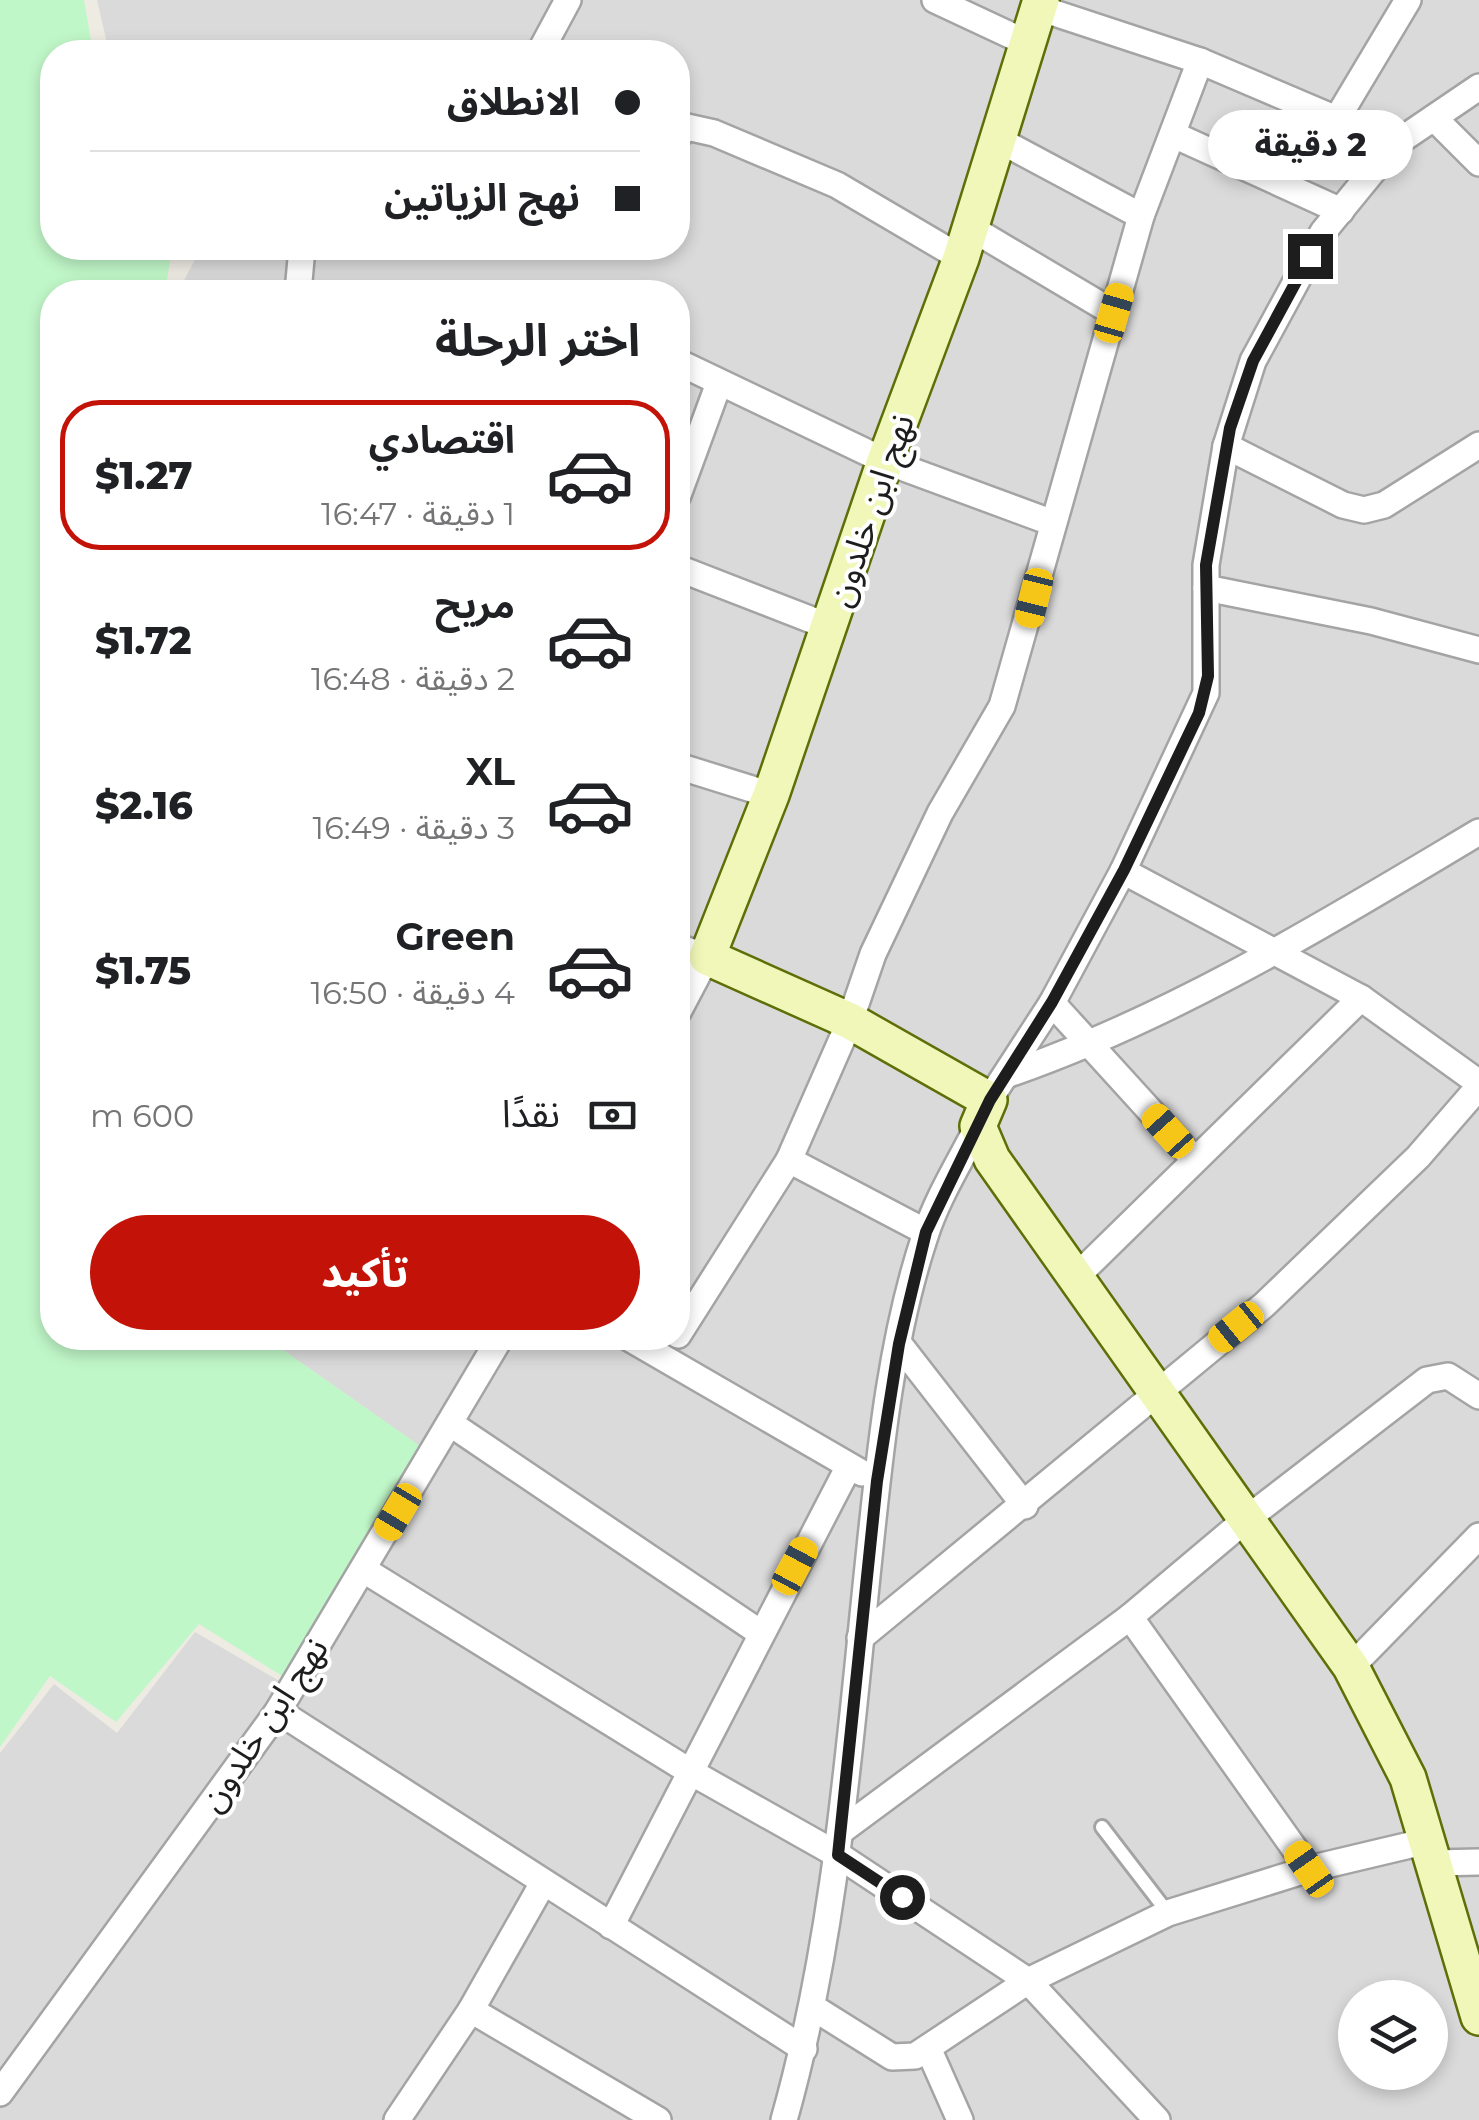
<!DOCTYPE html>
<html lang="ar">
<meta charset="utf-8">
<style>
:root{--surface:#fff;--page:#f6f6f6;--text:#202124;--muted:#757577;--line:#e0e0e0;--accent:#c31207}
body{margin:0;font-family:Montserrat,"Noto Sans Arabic",sans-serif;background:var(--page);color:var(--text);direction:rtl;height:100vh;display:flex;flex-direction:column;font-size:38px;white-space:nowrap}
*{box-sizing:border-box;margin:0}
p{font-size:32px;color:var(--muted)}
.icon{flex:none;width:55px;height:55px;fill:none;stroke:currentColor;stroke-width:2;stroke-linecap:round;stroke-linejoin:round}
.map{position:relative;flex:1;overflow:hidden;direction:ltr}
.sheet{position:absolute;left:40px;top:280px;width:650px;height:1070px;display:flex;flex-direction:column;background:var(--surface);border-radius:40px;box-shadow:0 5px 15px #0003;direction:rtl}
.sheet>*{flex:none}
.top-card{position:absolute;left:40px;top:40px;width:650px;height:220px;border-radius:40px;box-shadow:0 5px 15px #0003;direction:rtl;display:grid;align-content:center;height:220px;padding:0 50px;background:var(--surface)}
.fabs{position:absolute;left:1338px;top:1980px;display:grid;gap:20px}
.fabs a{display:grid;place-items:center;width:110px;height:110px;border-radius:50%;background:var(--surface);box-shadow:0 5px 15px #0003;font-size:50px}
.end{position:absolute;width:45px;height:45px;margin:-22px;border:12px solid #1d1d1d;background:#fff;box-shadow:0 0 0 5px #fff}
.from{border-radius:50%}
.bubble{position:absolute;height:70px;border-radius:35px;background:var(--surface);box-shadow:0 5px 15px #0003;font-size:32px;font-weight:800;line-height:70px;text-align:center;direction:rtl}
.car{position:absolute;width:30px;height:60px;margin:-30px -15px;border-radius:12px;box-shadow:0 0 8px 2px #0007;background:linear-gradient(#f5c518 24%,#345 0 40%,#f5c518 0 76%,#345 0 86%,#f5c518 0)}
.top-card b{display:flex;align-items:center;gap:35px;height:95px;font-size:38px}
.top-card b+b{border-top:2px solid var(--line)}
.top-card i{width:25px;height:25px;background:var(--text)}
ul{padding:0;list-style:none}
li{display:flex;align-items:center;gap:30px;height:150px;margin:0 20px 15px;padding:0 30px;border:5px solid transparent;border-radius:40px}
li div{flex:1}
li b{display:block;font-size:38px}
li em{font-style:normal;font-weight:800}
li.active{border-color:var(--accent)}
li>.icon{width:90px;height:90px;stroke-width:1.5}
h2{padding:0 50px;font-size:45px;line-height:120px}
.pay{display:flex;align-items:center;gap:25px;height:110px;padding:0 50px;font-size:38px}
.pay p{margin-inline-start:auto}
.cta{display:flex;gap:20px;margin-top:auto;padding:20px 50px}
.cta a{flex:1;height:115px;border-radius:60px;background:var(--accent);color:#fff;font-size:40px;font-weight:800;line-height:115px;text-align:center}
.map>svg:first-child{display:block}
.residential{fill:#dbdada;fill-rule:evenodd}
.park{fill:#c0f7c8}
.lines{fill:none;stroke-linecap:round;stroke-linejoin:round}
.lane-casing{stroke:#a4a4a4;stroke-width:18}
.street-casing{stroke:#a4a4a4;stroke-width:30}
.secondary-casing{stroke:#5e6f08;stroke-width:40}
.lane{stroke:#fff;stroke-width:12}
.street{stroke:#fff;stroke-width:25}
.secondary{stroke:#f0f7b8;stroke-width:35}
.route{stroke:#1d1d1d;stroke-width:12}
.labels{text-anchor:middle;dominant-baseline:central;stroke-width:8;stroke-linejoin:round;paint-order:stroke}
.street-label{font-size:35px;fill:#1d1d1d;stroke:#fff}
</style>
<div class="map">
<svg width="1479" height="2120" viewBox="0 0 1479 2120">
<rect width="100%" height="100%" fill="#eeebe3"/>
<path class="residential" d="M97,0h1382v2120h-1479v-367l54,-69 63,49 78,-101 100,58 147,-228 -176,-124h412v-1046h-500l23,-44h477v-196h-569zM1355,1998h75v74h-75z"/>
<path class="park" d="M0,0h84l9,52h-41v196h120l-7,44h-113v1046h214l177,124 -153,219 -91,-57 -83,98 -66,-46 -50,71z"/>
<g class="lines">
<g class="lane-casing">
<path id="lane" d="M1102,1827l66,86"/>
</g>
<g class="street-casing">
<g id="street">
<path d="M935,0l92,43"/>
<path d="M1039,8l161,53 195,83"/>
<path d="M540,52l28,-52"/>
<path d="M1338,117l70,-117"/>
<path d="M1434,118l45,45"/>
<path d="M1174,135l167,76"/>
<path d="M678,136l9,-9 27,6 123,52 124,73"/>
<path d="M999,140l142,76"/>
<path d="M971,228l143,85"/>
<path d="M298,292l4,-44"/>
<path d="M678,362l207,99 168,62"/>
<path d="M1226,446l117,59 21,5 20,-5 95,-60"/>
<path d="M678,495l41,-112"/>
<path d="M678,568l152,59"/>
<path d="M1206,588l165,33 108,29"/>
<path d="M678,766l93,29"/>
<path d="M678,947l29,10 -29,55"/>
<path d="M1052,1003l142,156"/>
<path d="M1009,1074c167,-58 319,-152 470,-242"/>
<path d="M989,1100l63,-97 71,-132 83,-178v-128l20,-119 27,-85 70,-129 72,-88 84,-57"/>
<path d="M789,1160l137,72"/>
<path d="M1076,1277l285,-279"/>
<path d="M678,1335l111,-175 61,-139 23,-67 67,-141 62,-107 139,-490 59,-155"/>
<path d="M629,1338l233,135"/>
<path d="M899,1344l126,162"/>
<path d="M451,1424l308,208"/>
<path d="M364,1570l325,201 149,84 190,126 129,139"/>
<path d="M1130,1617l179,252"/>
<path d="M860,1638l404,-333 154,-148 59,-68 -2,-9 -114,-82 -238,-127"/>
<path d="M1351,1667l128,-131"/>
<path d="M278,1711l526,338"/>
<path d="M841,1831l289,-214 114,-96 183,-141 21,-4 31,20"/>
<path d="M1435,1863l44,-1"/>
<path d="M611,1926l238,-460"/>
<path d="M814,2008l78,49 23,-1 113,-75 140,-68 141,-44 118,-28"/>
<path d="M471,2010l187,110"/>
<path d="M928,2048l32,72"/>
<path d="M0,2093l278,-382 222,-373"/>
<path d="M397,2120l74,-110 72,-127"/>
<path d="M784,2120c52,-184 65,-373 85,-563 11,-106 22,-219 56,-321 12,-38 35,-74 53,-110"/>
</g>
</g>
<g class="secondary-casing">
<path id="secondary" d="M1041,0l-80,258 -76,203 -114,334 -64,162 143,64 139,79 -11,26 14,33 359,508 57,111 71,239"/>
</g>
<use href="#lane" class="lane"/>
<use href="#street" class="street"/>
<use href="#secondary" class="secondary"/>
</g>
<g class="lines">
<path class="route" d="M902,1897l-64,-42 39,-374 22,-137 27,-112 64,-132 62,-98 72,-132 75,-157 9,-37 -2,-111 24,-137 23,-67 57,-105"/>
</g>
<g class="labels">
<g class="street-label">
<text transform="translate(870 510) rotate(-71)">نهج ابن خلدون</text>
<text transform="translate(263 1724) rotate(-56)">نهج ابن خلدون</text>
</g>
</g>
</svg>
<div class="fabs">
<a><svg class="icon" aria-label="layers" viewBox="0 0 24 24"><path d="M12 4l9 5-9 5-9-5zM3 14l9 5 9-5"/></svg></a>
</div>
<i class="end from" style="left:902px;top:1897px"></i>
<i class="end" style="left:1310px;top:256px"></i>
<div class="bubble" style="left:1208px;top:110px;width:205px">2 دقيقة</div>
<i class="car" style="left:1114px;top:313px;rotate:16deg"></i>
<i class="car" style="left:1034px;top:598px;rotate:194deg"></i>
<i class="car" style="left:1168px;top:1131px;rotate:318deg"></i>
<i class="car" style="left:1236px;top:1327px;rotate:231deg"></i>
<i class="car" style="left:398px;top:1512px;rotate:211deg"></i>
<i class="car" style="left:795px;top:1566px;rotate:28deg"></i>
<i class="car" style="left:1309px;top:1869px;rotate:325deg"></i>
<div class="top-card">
<b><i class="from"></i>الانطلاق</b>
<b><i></i>نهج الزياتين</b>
</div>
<section class="sheet">
<h2>اختر الرحلة</h2>
<ul>
<li class="active"><svg class="icon" aria-label="car" viewBox="0 0 24 24"><path d="M5 17H2v-5l4-1 3-4h7l3 4 3 1v5h-3M9 17h6M6 11h13"/><circle cx="7" cy="17" r="2"/><circle cx="17" cy="17" r="2"/></svg><div><b>اقتصادي</b><p>1 دقيقة · 16:47</p></div><em>$1.27</em></li>
<li><svg class="icon" aria-label="car" viewBox="0 0 24 24"><path d="M5 17H2v-5l4-1 3-4h7l3 4 3 1v5h-3M9 17h6M6 11h13"/><circle cx="7" cy="17" r="2"/><circle cx="17" cy="17" r="2"/></svg><div><b>مريح</b><p>2 دقيقة · 16:48</p></div><em>$1.72</em></li>
<li><svg class="icon" aria-label="car" viewBox="0 0 24 24"><path d="M5 17H2v-5l4-1 3-4h7l3 4 3 1v5h-3M9 17h6M6 11h13"/><circle cx="7" cy="17" r="2"/><circle cx="17" cy="17" r="2"/></svg><div><b>XL</b><p>3 دقيقة · 16:49</p></div><em>$2.16</em></li>
<li><svg class="icon" aria-label="car" viewBox="0 0 24 24"><path d="M5 17H2v-5l4-1 3-4h7l3 4 3 1v5h-3M9 17h6M6 11h13"/><circle cx="7" cy="17" r="2"/><circle cx="17" cy="17" r="2"/></svg><div><b>Green</b><p>4 دقيقة · 16:50</p></div><em>$1.75</em></li>
</ul>
<div class="pay"><svg class="icon" aria-label="cash" viewBox="0 0 24 24"><path d="M3 7h18v10H3z"/><circle cx="12" cy="12" r="2"/></svg>نقدًا<p>600 m</p></div>
<div class="cta"><a>تأكيد</a></div>
</section>
</div>
